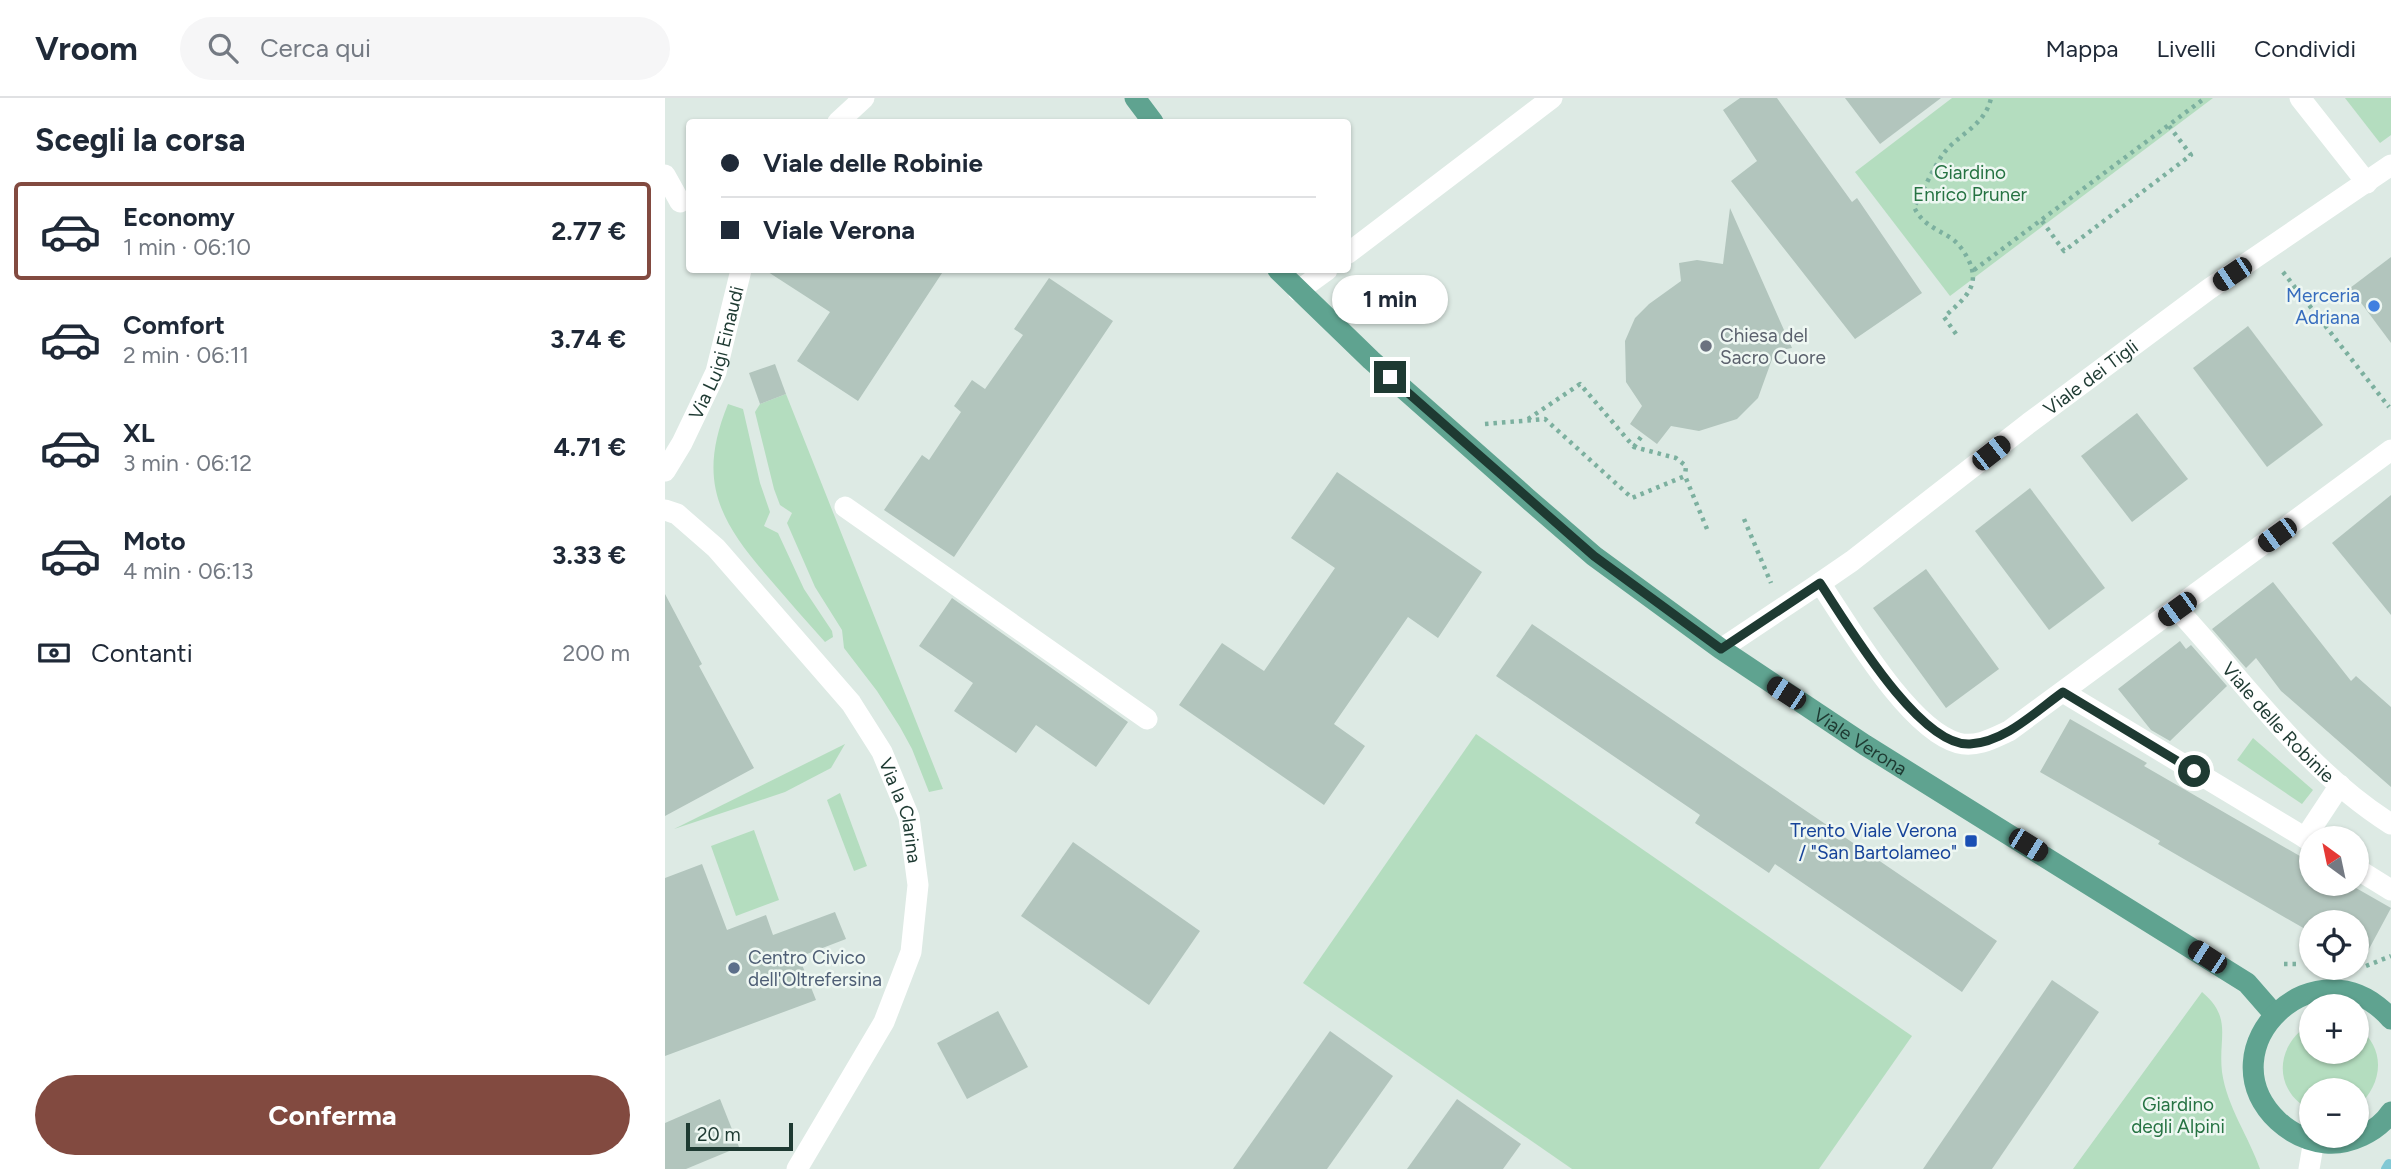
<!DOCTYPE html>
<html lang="it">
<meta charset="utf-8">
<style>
:root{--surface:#fff;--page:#f6f6f7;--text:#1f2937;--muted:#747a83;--line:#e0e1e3;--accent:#824a40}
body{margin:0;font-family:Figtree,sans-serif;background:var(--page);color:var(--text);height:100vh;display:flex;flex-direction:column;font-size:26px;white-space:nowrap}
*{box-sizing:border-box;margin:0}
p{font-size:23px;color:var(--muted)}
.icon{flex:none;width:38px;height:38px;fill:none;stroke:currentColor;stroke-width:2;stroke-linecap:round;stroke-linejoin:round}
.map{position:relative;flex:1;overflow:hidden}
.panel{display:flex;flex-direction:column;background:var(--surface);width:665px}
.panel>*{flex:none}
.guide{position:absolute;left:21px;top:21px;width:665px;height:154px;border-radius:7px;box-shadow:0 2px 5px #0004;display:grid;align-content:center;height:154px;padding:0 35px;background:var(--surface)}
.needle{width:46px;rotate:327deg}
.tools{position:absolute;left:1634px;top:728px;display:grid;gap:14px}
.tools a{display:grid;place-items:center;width:70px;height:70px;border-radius:50%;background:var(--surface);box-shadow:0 2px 5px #0004;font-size:35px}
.scale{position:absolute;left:21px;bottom:18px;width:107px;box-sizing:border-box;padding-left:7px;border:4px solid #1e3a32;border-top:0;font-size:19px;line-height:24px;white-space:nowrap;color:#1e3a32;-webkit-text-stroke:5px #eef7f2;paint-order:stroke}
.end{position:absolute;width:32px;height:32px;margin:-16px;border:9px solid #1e3a32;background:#fff;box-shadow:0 0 0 4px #fff}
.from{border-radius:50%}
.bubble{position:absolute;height:49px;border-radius:24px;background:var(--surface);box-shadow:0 2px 5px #0004;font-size:23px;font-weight:700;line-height:49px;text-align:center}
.car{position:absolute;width:21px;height:42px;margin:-21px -10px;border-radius:9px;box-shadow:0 0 5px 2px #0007;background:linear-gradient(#222 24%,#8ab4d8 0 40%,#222 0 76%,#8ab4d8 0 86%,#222 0)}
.guide b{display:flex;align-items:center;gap:24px;height:66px;font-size:26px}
.guide b+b{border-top:2px solid var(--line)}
.guide i{width:18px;height:18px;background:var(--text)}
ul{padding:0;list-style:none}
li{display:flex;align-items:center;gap:21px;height:98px;margin:0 14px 10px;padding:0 21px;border:4px solid transparent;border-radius:7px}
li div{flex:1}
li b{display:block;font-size:26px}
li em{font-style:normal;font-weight:700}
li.active{border-color:var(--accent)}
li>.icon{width:63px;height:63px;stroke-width:1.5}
h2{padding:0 35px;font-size:32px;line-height:84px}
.pay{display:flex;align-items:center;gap:18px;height:77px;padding:0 35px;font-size:26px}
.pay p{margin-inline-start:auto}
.action{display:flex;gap:14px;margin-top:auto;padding:14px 35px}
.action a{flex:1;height:80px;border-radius:42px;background:var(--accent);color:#fff;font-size:28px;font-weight:700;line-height:80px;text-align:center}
header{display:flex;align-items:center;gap:42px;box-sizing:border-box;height:98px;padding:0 35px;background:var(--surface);border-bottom:2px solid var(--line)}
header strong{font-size:33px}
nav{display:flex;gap:38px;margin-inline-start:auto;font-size:24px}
.search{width:490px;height:63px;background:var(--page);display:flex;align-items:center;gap:18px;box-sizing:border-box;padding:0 24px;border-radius:38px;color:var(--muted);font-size:26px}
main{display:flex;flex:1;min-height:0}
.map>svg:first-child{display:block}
.green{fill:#b4ddbf}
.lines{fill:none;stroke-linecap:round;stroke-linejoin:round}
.stream{stroke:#81c8d4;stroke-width:10}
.building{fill:#b2c5bd}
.path{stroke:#7cb09f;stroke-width:4.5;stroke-dasharray:3.5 5;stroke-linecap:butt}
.minor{stroke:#fff;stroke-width:21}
.major{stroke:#5fa390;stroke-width:21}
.route{stroke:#1e3a32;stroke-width:9}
.shop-dot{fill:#3f7fe0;stroke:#eef7f2;stroke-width:2.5}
.worship-dot{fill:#6b7280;stroke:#eef7f2;stroke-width:2.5}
.transit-dot{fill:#1a4fb4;stroke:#eef7f2;stroke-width:2.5}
.service-dot{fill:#5c6f8a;stroke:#eef7f2;stroke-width:2.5}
.labels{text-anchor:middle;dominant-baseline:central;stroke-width:5;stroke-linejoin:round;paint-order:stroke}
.park-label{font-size:19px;fill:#267343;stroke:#eef7f2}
.shop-label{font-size:19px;fill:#366cbe;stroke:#eef7f2;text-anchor:end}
.worship-label{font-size:19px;fill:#5b616d;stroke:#eef7f2;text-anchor:start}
.street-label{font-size:19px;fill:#1e3a32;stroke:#eef7f2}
.transit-label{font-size:19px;fill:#164399;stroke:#eef7f2;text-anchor:end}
.service-label{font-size:19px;fill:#4e5e75;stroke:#eef7f2;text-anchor:start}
</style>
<header>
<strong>Vroom</strong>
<div class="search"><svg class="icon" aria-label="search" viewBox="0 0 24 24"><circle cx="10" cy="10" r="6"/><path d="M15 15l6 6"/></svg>Cerca qui</div>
<nav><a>Mappa</a><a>Livelli</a><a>Condividi</a></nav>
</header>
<main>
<section class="panel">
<h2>Scegli la corsa</h2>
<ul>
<li class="active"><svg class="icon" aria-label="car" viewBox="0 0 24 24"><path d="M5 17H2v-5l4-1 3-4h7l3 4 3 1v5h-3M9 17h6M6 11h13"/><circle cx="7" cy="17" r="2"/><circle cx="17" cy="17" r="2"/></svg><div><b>Economy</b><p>1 min · 06:10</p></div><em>2.77 €</em></li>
<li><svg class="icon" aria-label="car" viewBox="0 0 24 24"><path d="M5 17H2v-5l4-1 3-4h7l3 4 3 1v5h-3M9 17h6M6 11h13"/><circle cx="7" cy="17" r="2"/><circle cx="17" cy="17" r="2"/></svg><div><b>Comfort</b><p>2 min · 06:11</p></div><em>3.74 €</em></li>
<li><svg class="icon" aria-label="car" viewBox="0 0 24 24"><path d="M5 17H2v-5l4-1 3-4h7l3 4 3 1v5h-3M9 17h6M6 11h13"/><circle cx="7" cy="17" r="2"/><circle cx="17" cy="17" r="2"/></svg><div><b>XL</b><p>3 min · 06:12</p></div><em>4.71 €</em></li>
<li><svg class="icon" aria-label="car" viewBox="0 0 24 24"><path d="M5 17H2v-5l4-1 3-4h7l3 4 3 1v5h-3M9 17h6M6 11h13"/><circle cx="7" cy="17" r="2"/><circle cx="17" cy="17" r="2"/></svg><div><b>Moto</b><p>4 min · 06:13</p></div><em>3.33 €</em></li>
</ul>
<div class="pay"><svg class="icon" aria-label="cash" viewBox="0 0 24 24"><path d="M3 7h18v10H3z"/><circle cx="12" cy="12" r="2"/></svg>Contanti<p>200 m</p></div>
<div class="action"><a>Conferma</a></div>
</section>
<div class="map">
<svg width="1726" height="1071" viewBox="0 0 1726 1071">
<rect width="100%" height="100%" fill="#ddeae4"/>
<g class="green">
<path d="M1287,0h261l-263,198 -95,-124z"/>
<path d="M1680,0h46v37l-11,8z"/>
<path d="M121,296l157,395 -14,3 -17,-43 -12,-22 -23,-36 -33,-43 -2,-18 -27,-43 -28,-64 5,-10 -12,-8 -6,-16 -19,-77 5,-8z"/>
<path d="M63,306l15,5 17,74 10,29 -6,14 14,7 26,56 28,42 1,6 -8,5c-19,-21 -38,-43 -57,-65 -50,-58 -71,-97 -40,-173z"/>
<path d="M811,636l436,302 -93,133h-247l-269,-186z"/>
<path d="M1588,640l60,52 -11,14 -65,-44z"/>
<path d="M180,646l-14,24 -46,24 -111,37z"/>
<path d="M175,695l27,73 -13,5 -27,-71z"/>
<path d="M89,732l25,70 -43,16 -25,-70z"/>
<path d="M1537,894c31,26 16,45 20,80 5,35 27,65 38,97h-187z"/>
<path d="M1647,925v29h45v-25c30,21 26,58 0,80v-17h-45v21c-41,-20 -37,-68 0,-88z"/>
</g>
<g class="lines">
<path class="stream" d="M1721,1071l3,-5"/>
</g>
<g class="building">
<path d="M1075,0h37l75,104 5,-4 65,95 -67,46 -124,-158 26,-20 -34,-51z"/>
<path d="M1180,0h96l-61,46z"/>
<path d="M1065,110l62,140 -17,3 -17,47 -21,21 -38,12 -28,-5 -14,18 -27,-20 12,-18 -16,-24 -1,-41 10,-23 14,-14 32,-23 -2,-18 18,-3 26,4z"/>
<path d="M1726,159v86l-41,-55z"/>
<path d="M100,172h179l-86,131 -61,-40 33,-49z"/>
<path d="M384,180l64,43 -159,236 -70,-47 38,-55 7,5 32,-48 -7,-6 18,-26 13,9 38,-54 -9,-6z"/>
<path d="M1583,228l75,99 -56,42 -74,-99z"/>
<path d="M110,266l11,30 -26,10 -11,-31z"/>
<path d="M1472,315l51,66 -56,43 -51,-66z"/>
<path d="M672,374l145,100 -44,66 -30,-21 -74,107 31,22 -41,59 -145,-100 43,-62 42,28 71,-103 -44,-30z"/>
<path d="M1365,390l75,100 -56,42 -74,-99z"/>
<path d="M1726,397v120l-59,-72z"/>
<path d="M1261,471l73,100 -53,39 -73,-100z"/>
<path d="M1608,484l78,99 5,-5 35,31v80l-110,-96 -25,-33 -10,10 -34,-39z"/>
<path d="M0,496l37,70 -3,2 55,102 -89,48z"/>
<path d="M287,500l176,124 -32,45 -60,-42 -20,28 -62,-42 19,-28 -54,-37z"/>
<path d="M867,526l465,317 -35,51 -187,-128 -6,9 -74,-50 5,-8 -204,-139z"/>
<path d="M1515,543l6,8 5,-4 36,41 -57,55 -19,-11 -33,-41z"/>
<path d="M1405,621l77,44 -3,3 168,97v21h37l42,24 -29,54 -5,-3v-37h-45v11l-154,-89 2,-3 -120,-69z"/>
<path d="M408,744l127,89 -51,74 -128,-89z"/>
<path d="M37,766l25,66 39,-15 7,20 62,-23 11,27 -47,18 17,43 -151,56v-178z"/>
<path d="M1387,882l47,32 -107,157h-69z"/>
<path d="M333,913l30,56 -61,32 -30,-56z"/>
<path d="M665,933l63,45 -66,93h-94z"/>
<path d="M55,1001l19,48 -53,22h-21v-46z"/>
<path d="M792,1001l64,45 -18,25h-96z"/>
</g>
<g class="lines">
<g class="path">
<path d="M1377,123l22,30 127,-96 -22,-29"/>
<path d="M1309,172l231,-172"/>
<path d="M1618,174l106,135"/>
<path d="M1291,236l-12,-17c20,-18 38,-31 24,-58 -4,-8 -10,-16 -17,-21 -16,-10 -29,-14 -37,-31 9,-16 17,-34 27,-50 14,-22 44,-30 50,-59"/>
<path d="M863,321l52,-35 54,63 42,11 10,8 -1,10"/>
<path d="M820,326l60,-5 87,79 53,-22 22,53"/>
<path d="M969,349l9,-13"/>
<path d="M1079,421l27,64"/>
<path d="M1619,866h16"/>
<path d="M1701,868l25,-10"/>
</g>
<g class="minor">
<path d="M1635,0l67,85"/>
<path d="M173,24l26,-24"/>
<path d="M0,77l15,27"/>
<path d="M682,156l205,-156"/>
<path d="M633,193l29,-21"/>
<path id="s1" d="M0,373l17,-28 34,-71 25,-102"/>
<path d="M180,409l302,212"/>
<path id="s2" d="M0,412l12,4 39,34 135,155 31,49 27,65 9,68 -7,67 -27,70 -87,147"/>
<path id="s3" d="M1155,485l32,-22 177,-138 180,-134 182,-124"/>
<path id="s4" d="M1512,511c68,73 128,161 214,215"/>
<path d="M1056,551l99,-66c29,43 88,146 138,160 18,5 36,-5 51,-12l382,-281"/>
<path d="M1398,594l249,150"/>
<path d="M1640,740l35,-53"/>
<path d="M1692,771l34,21"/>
<path d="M1644,1071l5,-29"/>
</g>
<g class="major">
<path d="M470,0l18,24"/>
<path id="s5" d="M613,172l93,90 156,138 67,58 127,93 144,96 382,238 27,31"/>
<path d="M1726,921c-73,-83 -189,29 -113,102 13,12 30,20 48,22 23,2 52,-11 65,-31"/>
</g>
</g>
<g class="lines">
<path class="route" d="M725,279l204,179 127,93 99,-66c26,39 99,164 150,161 35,-2 65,-32 93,-52l131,79"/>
</g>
<circle class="shop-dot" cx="1709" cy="208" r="7"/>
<circle class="worship-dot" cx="1041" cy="248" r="7"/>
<rect class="transit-dot" x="1299" y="736" width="14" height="14" rx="3.5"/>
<circle class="service-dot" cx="69" cy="870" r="7"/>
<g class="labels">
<g class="park-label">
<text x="1305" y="74">Giardino<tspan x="1305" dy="22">Enrico Pruner</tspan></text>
<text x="1513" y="1006">Giardino<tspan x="1513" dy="22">degli Alpini</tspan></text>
</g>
<g class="shop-label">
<text x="1695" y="197">Merceria<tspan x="1695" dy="22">Adriana</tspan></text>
</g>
<g class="worship-label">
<text x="1055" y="237">Chiesa del<tspan x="1055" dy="22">Sacro Cuore</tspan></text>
</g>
<g class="street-label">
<text stroke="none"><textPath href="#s1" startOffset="130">Via Luigi Einaudi</textPath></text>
<text stroke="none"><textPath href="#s3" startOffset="340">Viale dei Tigli</textPath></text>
<text stroke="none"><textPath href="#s4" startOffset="152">Viale delle Robinie</textPath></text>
<text stroke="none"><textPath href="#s5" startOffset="751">Viale Verona</textPath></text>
<text stroke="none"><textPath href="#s2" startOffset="390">Via la Clarina</textPath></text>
</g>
<g class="transit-label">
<text x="1292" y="732">Trento Viale Verona<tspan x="1292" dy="22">/ "San Bartolameo"</tspan></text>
</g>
<g class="service-label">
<text x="83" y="859">Centro Civico<tspan x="83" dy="22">dell'Oltrefersina</tspan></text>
</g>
</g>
</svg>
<div class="tools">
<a><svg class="needle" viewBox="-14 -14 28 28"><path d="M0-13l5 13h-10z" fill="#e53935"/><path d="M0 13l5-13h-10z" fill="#747a83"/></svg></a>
<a><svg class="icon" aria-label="locate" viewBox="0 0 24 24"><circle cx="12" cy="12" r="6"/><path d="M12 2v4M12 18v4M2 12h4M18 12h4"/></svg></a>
<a>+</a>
<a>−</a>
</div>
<div class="scale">20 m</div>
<i class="end from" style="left:1529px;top:673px"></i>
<i class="end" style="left:725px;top:279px"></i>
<div class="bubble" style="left:667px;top:177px;width:116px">1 min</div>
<i class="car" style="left:1567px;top:176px;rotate:236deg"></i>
<i class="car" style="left:1326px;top:355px;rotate:52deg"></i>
<i class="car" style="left:1612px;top:437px;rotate:234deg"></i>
<i class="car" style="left:1512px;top:511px;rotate:234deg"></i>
<i class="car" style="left:1121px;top:595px;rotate:303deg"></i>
<i class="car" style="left:1363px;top:747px;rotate:122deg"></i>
<i class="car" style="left:1542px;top:859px;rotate:303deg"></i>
<div class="guide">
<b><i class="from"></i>Viale delle Robinie</b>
<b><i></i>Viale Verona</b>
</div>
</div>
</main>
